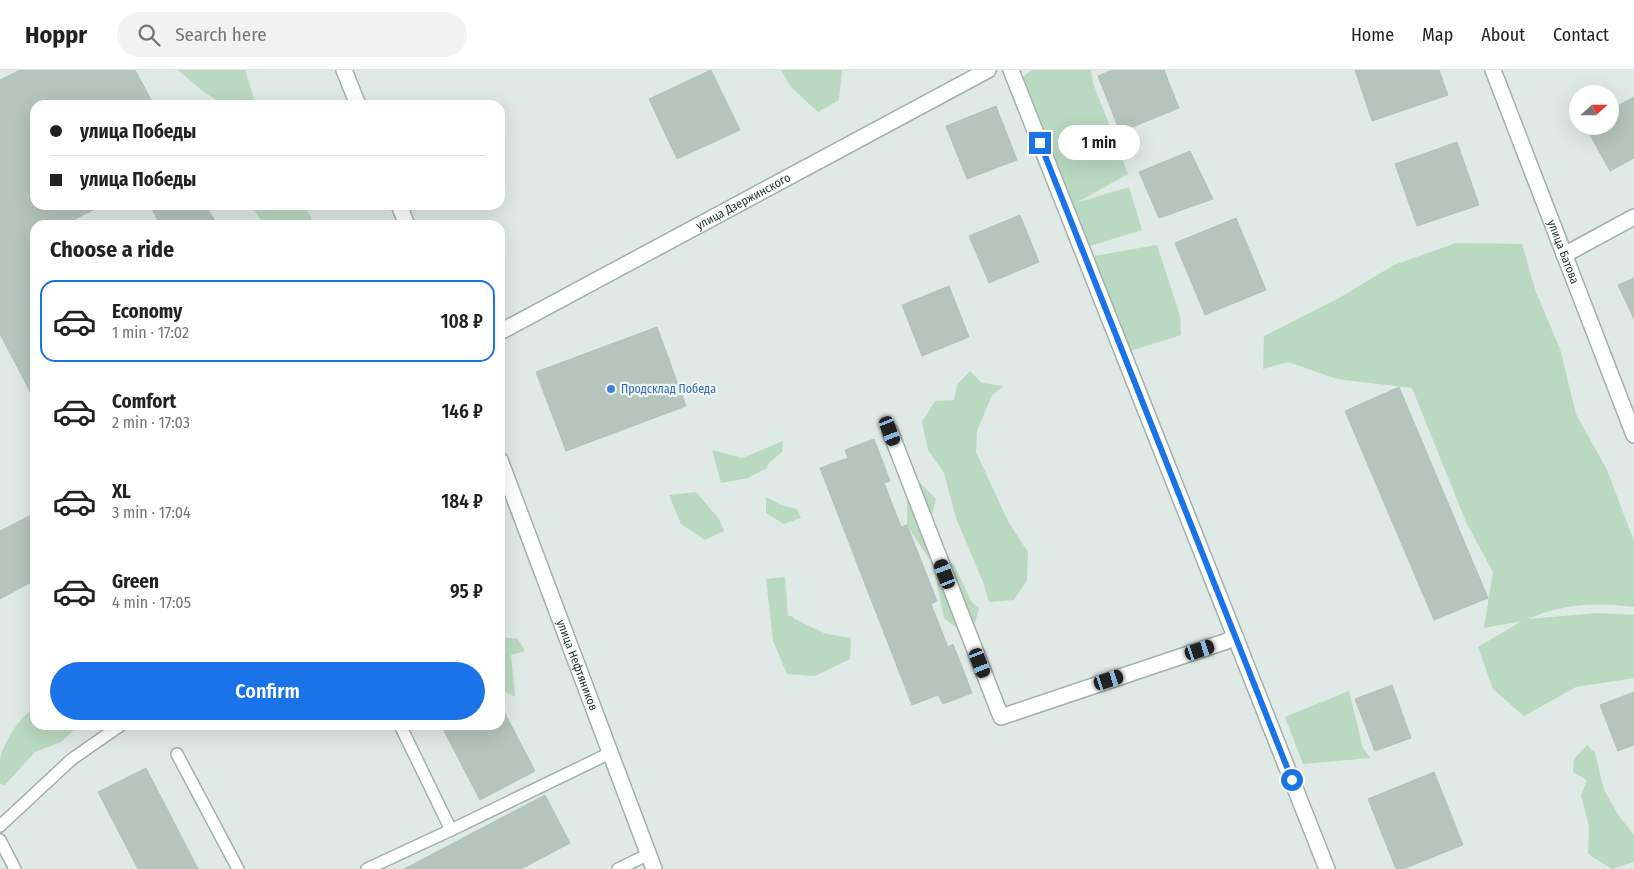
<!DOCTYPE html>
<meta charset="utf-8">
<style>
:root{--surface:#fff;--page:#f2f2f2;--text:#222;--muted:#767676;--line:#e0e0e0;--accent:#1a73e8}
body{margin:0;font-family:"Fira Sans Condensed",sans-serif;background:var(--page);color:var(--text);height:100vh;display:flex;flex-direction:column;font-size:19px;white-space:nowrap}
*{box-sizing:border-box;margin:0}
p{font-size:16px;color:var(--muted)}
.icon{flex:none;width:28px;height:28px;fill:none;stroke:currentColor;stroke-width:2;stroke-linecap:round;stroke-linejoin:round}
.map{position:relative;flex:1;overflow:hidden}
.details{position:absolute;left:30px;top:150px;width:475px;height:510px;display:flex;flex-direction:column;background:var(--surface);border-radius:15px;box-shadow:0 5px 20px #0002}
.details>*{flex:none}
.top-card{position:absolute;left:30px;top:30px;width:475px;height:110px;border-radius:15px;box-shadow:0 5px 20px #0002;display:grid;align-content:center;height:110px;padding:0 20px;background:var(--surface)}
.needle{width:32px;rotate:69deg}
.tools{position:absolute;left:1569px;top:15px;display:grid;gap:10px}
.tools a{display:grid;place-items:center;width:50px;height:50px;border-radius:50%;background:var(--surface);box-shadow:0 5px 20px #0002;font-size:25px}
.end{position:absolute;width:22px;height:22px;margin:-11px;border:6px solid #1a73e8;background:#fff;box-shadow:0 0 0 2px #fff}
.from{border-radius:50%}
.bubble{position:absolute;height:35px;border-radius:18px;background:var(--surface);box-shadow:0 5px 20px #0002;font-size:16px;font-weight:600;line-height:35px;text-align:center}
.car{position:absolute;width:15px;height:30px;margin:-15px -8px;border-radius:6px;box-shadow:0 0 4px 1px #0007;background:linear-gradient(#222 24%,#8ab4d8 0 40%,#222 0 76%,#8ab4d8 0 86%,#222 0)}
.top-card b{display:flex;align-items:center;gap:18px;height:48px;font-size:19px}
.top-card b+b{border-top:1px solid var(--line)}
.top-card i{width:12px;height:12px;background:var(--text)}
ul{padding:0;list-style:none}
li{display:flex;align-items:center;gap:15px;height:82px;margin:0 10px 8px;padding:0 10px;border:2px solid transparent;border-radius:15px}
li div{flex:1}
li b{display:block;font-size:19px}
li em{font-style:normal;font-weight:600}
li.active{border-color:var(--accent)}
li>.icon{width:45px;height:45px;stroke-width:1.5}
h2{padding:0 20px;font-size:22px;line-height:60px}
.action{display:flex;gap:10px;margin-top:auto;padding:10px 20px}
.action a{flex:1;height:58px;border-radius:30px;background:var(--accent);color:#fff;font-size:20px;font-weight:600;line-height:58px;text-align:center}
header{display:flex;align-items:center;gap:30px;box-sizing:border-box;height:70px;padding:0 25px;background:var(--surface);border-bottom:1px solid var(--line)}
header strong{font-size:24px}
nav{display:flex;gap:28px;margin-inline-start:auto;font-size:18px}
.search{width:350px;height:45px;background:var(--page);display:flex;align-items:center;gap:12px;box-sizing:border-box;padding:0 18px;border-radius:28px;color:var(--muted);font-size:19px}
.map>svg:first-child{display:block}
.green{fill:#b9d9c1}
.building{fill:#b5c4bd;stroke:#b2c2bb}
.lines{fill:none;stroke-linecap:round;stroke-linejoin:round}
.service-casing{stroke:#a3b0ab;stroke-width:14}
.minor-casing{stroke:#a3b0ab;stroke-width:18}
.service{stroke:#fff;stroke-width:11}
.minor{stroke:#fff;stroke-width:15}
.route{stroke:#1a73e8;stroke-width:6}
.shop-dot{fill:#3f7fe0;stroke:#eff6f3;stroke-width:2}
.labels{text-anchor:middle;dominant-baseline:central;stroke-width:4.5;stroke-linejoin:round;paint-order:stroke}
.street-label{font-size:12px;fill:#223831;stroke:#eff6f3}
.shop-label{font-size:12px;fill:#366cbe;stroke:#eff6f3;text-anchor:start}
</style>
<header>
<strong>Hoppr</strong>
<div class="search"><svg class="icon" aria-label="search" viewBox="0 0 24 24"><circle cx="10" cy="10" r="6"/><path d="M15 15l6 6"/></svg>Search here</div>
<nav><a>Home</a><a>Map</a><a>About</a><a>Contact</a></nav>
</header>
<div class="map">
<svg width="1634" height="799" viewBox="0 0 1634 799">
<rect width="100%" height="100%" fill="#dfe9e5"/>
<g class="green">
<path d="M178,0h67l11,35h-32l-20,-13z"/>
<path d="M781,0h61l-3,30 -21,12 -27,-25z"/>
<path d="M1032,0h59l2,13 35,91 -52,29 53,-16 13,43 -52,16 -67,-169z"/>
<path d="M251,135h52l8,12 1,8h-48z"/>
<path d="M1456,173l66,1 14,48 24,57 16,65 31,56 27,71v66c-38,-5 -71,-3 -106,12l70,-6 36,2v63l-58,9 -52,29 -31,-27 -15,-42 44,-26 -38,7 9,-56 -27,-50 -54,-134 -75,-9 -49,-17 -25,7 1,-33 75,-38 55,-33z"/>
<path d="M1157,175l23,71 1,19 -51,16 -36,-95z"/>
<path d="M970,301l12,12 22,3 -12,9 -15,36 -1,21 33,71 19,29 -1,28 -13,20 -25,2 -6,-20 -27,-64 -12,-45 -16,-23 -6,-28 13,-21 19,-1 3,-15z"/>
<path d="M783,371l-1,11 -13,11 -2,5 -19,10 -27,5 -9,-33 30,8z"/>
<path d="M920,413l16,16 -8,30 13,30 13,5 17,37 8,8 -9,29 -26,-20 -11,-53 -26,-40v-31z"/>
<path d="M696,422l23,27 5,12 -19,9 -24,-16 -12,-29z"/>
<path d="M766,427l15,8 16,4 4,9 -17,6 -18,-11z"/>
<path d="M785,507l3,39h4l3,3 31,15 25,4 -1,21 -35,17 -28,-2 -14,-33 -7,-62z"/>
<path d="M500,567l18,2 7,12 -14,4 4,42 -11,-6 -4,-6z"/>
<path d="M1349,621l14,57 7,10 -67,6 -18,-47z"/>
<path d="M35,638v17h44l-18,17 -26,10 -30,33 -5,-1c0,-7 0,-16 0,-24 2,-15 21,-46 35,-52z"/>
<path d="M1587,675l8,8 9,37 15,26 15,19v27l-22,7 -24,-15 1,-28 -8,-31 6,-15 -14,-8 1,-13z"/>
</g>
<g class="building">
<path d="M20,0h115l19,35h-119v100h68l-40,20h-28v14l-4,2 4,8v152l-35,-67v-254z"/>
<path d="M711,0l29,60 -63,29 -28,-60z"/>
<path d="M1112,0h52l15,38 -59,24 -22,-56z"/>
<path d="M1355,0h84l9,25 -76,26z"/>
<path d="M1634,27v61l-24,13 -25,-45h25v-16z"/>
<path d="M996,36l21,54 -50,19 -21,-53z"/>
<path d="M1457,72l22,63 -62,21 -22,-62z"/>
<path d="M1190,81l23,48 -54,19 -20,-46z"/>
<path d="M150,135h56l11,20h-57z"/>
<path d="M1020,145l19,47 -50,21 -20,-47z"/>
<path d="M1236,148l30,72 -61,25 -30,-72z"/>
<path d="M1634,208v41l-16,-34z"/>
<path d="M949,216l20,51 -47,19 -20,-51z"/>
<path d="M657,257l29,79 -120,45 -30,-79z"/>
<path d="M1399,317l89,211 -54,22 -89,-209z"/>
<path d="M874,369l16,42 -6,2 17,44 6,-2 30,76 -6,3 17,43 5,-3 19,49 -29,11 -5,-9 -26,10 -92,-237 28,-10 -3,-8z"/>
<path d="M35,443v67l-35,19v-68z"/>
<path d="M1392,615l19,53 -36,13 -20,-52z"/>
<path d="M1634,622v53l-16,6 -18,-46z"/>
<path d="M500,634l35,67 -55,29 -39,-75h59z"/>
<path d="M146,698l52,101h-60l-40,-77z"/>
<path d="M1434,702l29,73 -60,24h-7l-28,-70z"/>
<path d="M545,725l25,48 -49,26h-117z"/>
</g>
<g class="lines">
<g class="service-casing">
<g id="service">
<path d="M400,655l51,105 159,-77"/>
<path d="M177,684l61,115"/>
<path d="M0,756l72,-67 49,-34"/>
<path d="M0,770l15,29"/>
<path d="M367,799l84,-39"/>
<path d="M618,799l31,-15"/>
</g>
</g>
<g class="minor-casing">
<g id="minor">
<path d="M344,0l14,35"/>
<path d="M1011,0l316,799"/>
<path id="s1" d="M1493,0l141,365"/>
<path d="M399,135l8,20"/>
<path d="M1564,185l70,-38"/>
<path id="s2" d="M500,262l488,-262"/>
<path d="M890,361l111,286 235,-79"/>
<path id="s3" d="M500,390l154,409"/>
</g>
</g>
<use href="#service" class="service"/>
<use href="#minor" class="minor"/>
</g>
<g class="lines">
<path class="route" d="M1040,73l252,637"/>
</g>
<circle class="shop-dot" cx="611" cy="319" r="5"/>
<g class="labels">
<g class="street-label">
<text stroke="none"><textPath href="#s2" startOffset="276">улица Дзержинского</textPath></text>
<text stroke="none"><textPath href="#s1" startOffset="195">улица Батова</textPath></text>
<text stroke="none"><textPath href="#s3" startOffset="219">улица Нефтяников</textPath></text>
</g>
<g class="shop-label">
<text x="621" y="319">Продсклад Победа</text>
</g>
</g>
</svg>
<div class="tools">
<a><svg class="needle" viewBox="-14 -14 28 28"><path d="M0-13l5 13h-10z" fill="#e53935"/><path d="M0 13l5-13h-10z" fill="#767676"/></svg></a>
</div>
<i class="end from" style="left:1292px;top:710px"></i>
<i class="end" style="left:1040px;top:73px"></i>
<div class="bubble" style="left:1058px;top:55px;width:82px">1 min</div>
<i class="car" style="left:890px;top:361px;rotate:159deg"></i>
<i class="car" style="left:945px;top:504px;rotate:339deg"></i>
<i class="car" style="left:1200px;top:580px;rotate:72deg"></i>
<i class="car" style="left:980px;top:593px;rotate:159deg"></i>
<i class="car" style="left:1109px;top:610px;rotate:72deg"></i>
<div class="top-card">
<b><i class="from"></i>улица Победы</b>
<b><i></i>улица Победы</b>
</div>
<section class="details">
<h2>Choose a ride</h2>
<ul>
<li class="active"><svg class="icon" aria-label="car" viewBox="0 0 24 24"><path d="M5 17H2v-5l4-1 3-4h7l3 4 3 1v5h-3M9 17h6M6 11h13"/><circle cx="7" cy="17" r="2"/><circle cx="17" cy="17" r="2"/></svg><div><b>Economy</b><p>1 min · 17:02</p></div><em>108 ₽</em></li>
<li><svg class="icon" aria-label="car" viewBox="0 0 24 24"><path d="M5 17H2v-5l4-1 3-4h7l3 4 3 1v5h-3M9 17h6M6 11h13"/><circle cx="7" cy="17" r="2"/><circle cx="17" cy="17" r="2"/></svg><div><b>Comfort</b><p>2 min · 17:03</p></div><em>146 ₽</em></li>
<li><svg class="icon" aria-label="car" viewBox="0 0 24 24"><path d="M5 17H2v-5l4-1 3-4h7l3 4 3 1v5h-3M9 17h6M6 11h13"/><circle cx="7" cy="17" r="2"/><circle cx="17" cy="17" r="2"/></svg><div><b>XL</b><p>3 min · 17:04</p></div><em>184 ₽</em></li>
<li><svg class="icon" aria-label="car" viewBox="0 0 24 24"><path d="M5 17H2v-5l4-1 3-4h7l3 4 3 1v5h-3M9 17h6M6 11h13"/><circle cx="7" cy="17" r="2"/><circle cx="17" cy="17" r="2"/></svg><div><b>Green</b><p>4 min · 17:05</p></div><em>95 ₽</em></li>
</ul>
<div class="action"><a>Confirm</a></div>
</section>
</div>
